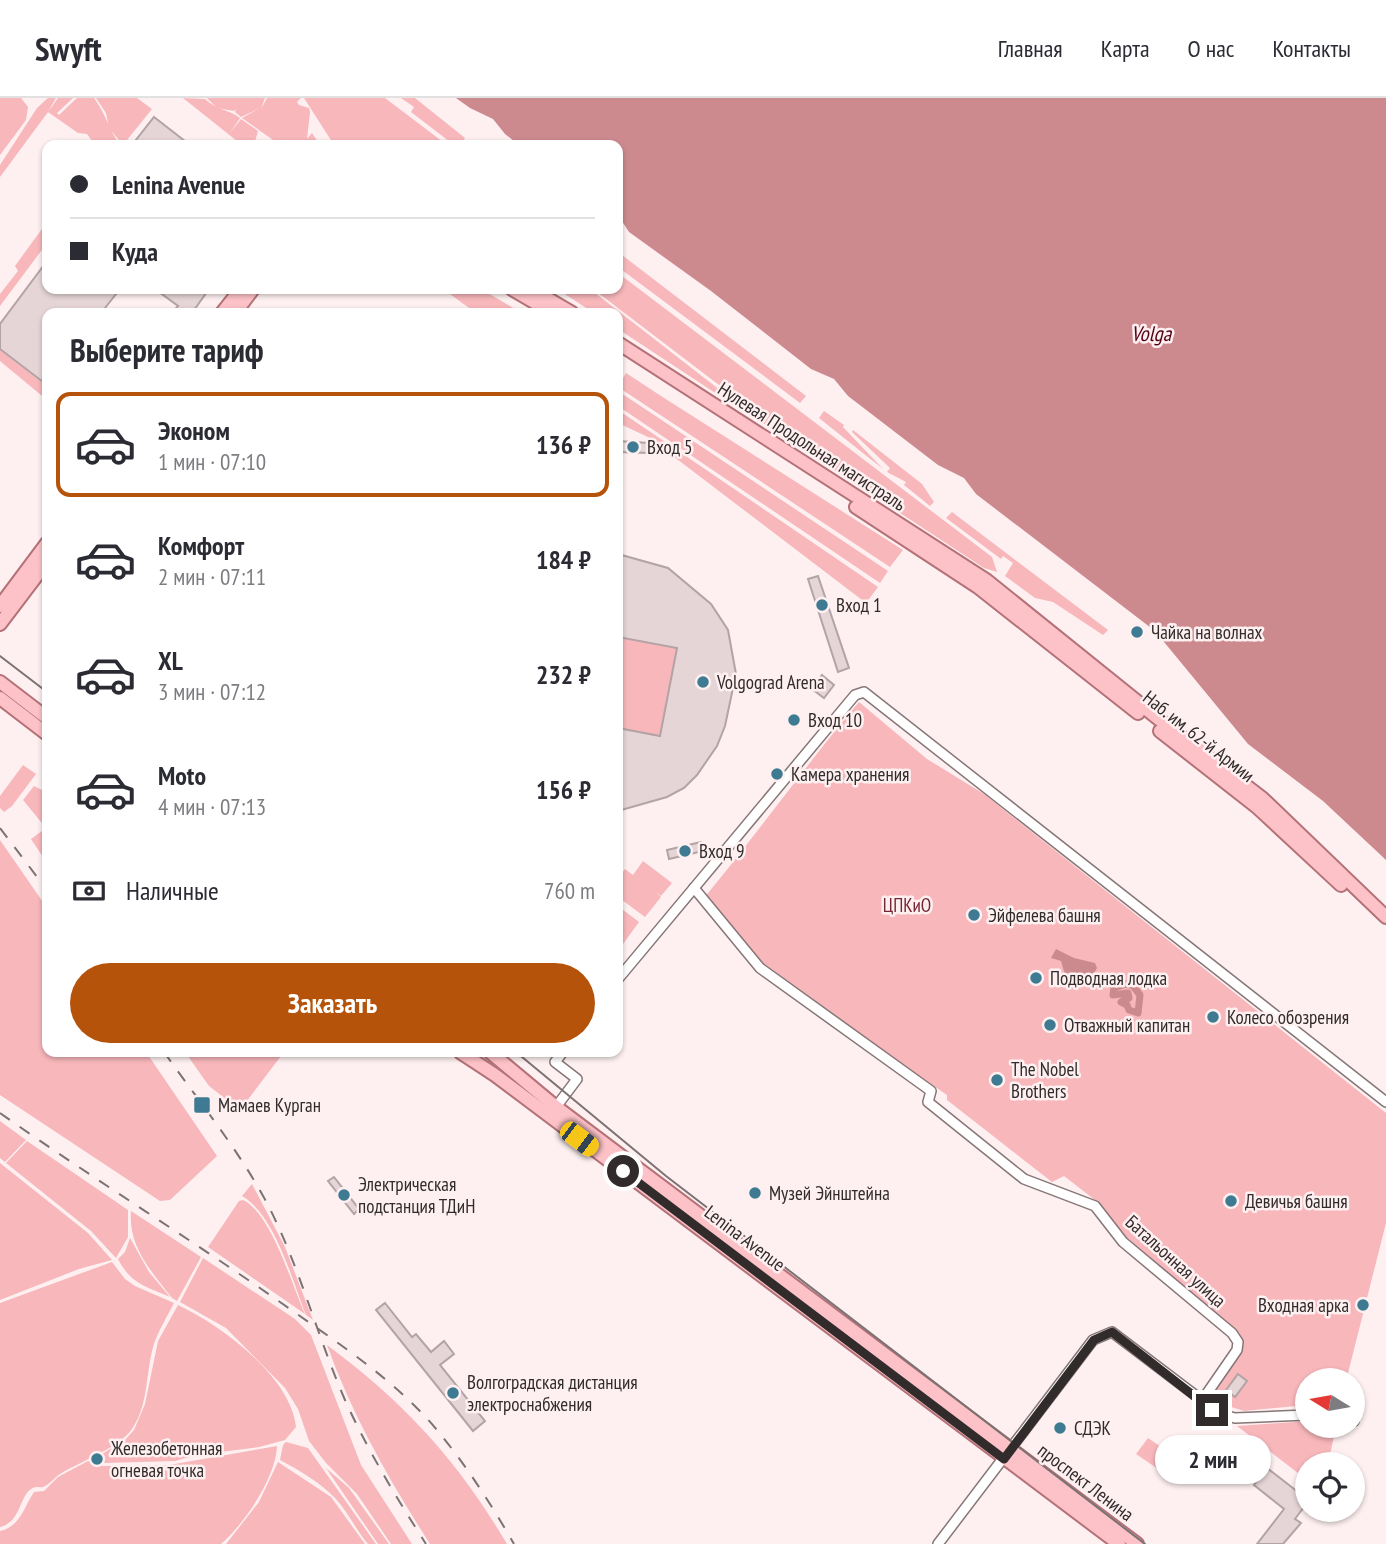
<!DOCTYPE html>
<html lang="ru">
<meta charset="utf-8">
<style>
:root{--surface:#fff;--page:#f2f2f3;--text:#2b2b33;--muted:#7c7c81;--line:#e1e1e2;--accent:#b45309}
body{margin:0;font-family:"PT Sans Narrow",sans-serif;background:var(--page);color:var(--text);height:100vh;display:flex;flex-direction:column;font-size:26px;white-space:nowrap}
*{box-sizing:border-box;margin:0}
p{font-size:23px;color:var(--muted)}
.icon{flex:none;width:38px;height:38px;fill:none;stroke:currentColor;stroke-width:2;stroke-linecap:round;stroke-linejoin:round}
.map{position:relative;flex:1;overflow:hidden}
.side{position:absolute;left:42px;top:210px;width:581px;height:749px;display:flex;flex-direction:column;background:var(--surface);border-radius:14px;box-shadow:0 2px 5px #0004}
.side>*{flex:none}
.guide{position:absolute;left:42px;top:42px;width:581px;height:154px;border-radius:14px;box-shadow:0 2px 5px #0004;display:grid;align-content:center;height:154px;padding:0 28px;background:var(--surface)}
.needle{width:46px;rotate:281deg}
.buttons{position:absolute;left:1295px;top:1270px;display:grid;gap:14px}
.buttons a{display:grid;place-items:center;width:70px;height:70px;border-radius:50%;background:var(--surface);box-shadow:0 2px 5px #0004;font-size:35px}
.end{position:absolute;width:32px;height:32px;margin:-16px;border:9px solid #312b2b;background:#fff;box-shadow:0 0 0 4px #fff}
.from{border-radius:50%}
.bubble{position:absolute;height:49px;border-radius:24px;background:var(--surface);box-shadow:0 2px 5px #0004;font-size:23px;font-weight:700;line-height:49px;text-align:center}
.car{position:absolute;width:21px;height:42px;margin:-21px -10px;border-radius:9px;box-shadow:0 0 5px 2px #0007;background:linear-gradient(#f5c518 24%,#345 0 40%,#f5c518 0 76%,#345 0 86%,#f5c518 0)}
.guide b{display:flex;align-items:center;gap:24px;height:66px;font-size:26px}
.guide b+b{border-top:2px solid var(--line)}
.guide i{width:18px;height:18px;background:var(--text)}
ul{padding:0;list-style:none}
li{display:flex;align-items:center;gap:21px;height:105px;margin:0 14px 10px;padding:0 14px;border:4px solid transparent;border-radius:14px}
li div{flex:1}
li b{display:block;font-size:26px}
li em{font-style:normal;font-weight:700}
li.active{border-color:var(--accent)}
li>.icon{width:63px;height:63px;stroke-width:1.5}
h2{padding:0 28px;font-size:32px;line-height:84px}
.pay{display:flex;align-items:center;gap:18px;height:77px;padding:0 28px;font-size:26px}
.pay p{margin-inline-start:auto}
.action{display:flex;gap:14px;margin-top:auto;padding:14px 28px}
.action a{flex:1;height:80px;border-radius:42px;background:var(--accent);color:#fff;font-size:28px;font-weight:700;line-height:80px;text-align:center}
header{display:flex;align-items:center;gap:42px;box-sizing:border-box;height:98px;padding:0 35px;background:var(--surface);border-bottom:2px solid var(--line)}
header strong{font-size:33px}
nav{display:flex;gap:38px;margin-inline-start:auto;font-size:24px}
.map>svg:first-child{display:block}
.green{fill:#f7b7bb}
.water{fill:#cc8a8f}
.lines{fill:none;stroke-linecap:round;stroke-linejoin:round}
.canal{stroke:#cc8a8f;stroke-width:7}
.building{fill:#e6d5d6;stroke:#b3a3a4;stroke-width:2}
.minor-casing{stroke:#867677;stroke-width:12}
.major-casing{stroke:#b47278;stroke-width:16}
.minor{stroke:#fff;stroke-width:9}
.major{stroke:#fcc2c7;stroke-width:12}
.tram{stroke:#7b7273;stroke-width:2}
.rail{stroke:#7b7273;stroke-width:2;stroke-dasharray:12 12;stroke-linecap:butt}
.route{stroke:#312b2b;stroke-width:9}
.poi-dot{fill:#3e7a91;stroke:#fef0f1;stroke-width:2.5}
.labels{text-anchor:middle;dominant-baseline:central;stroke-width:5;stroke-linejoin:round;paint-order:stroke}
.street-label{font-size:19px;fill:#312b2b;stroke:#fef0f1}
.poi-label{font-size:19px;fill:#312b2b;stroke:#fef0f1;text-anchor:start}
.park-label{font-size:19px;fill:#762632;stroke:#fef0f1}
.water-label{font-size:21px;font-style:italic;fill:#550318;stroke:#fef0f1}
</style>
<header>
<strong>Swyft</strong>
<nav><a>Главная</a><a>Карта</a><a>О нас</a><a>Контакты</a></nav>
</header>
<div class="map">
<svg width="1386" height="1446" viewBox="0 0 1386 1446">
<rect width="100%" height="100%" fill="#fef0f1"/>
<g class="green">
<path d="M0,0h21l7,9 -2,13 -26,35z"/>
<path d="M48,0h8l-8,14 10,-14h15l-16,15 2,2 18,-17h17c12,16 14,30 26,47h-25l-8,-11 -9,-1 -30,-21 -48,65v-12l37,-57z"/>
<path d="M96,0h41l15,11 -29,36 -14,-17 -3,-15z"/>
<path d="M183,0l22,1c11,11 23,10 35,19l-10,15 11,-14 17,12 -4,14h-12z"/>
<path d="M207,0h58l-4,11 6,-11h34l-4,4 2,3 10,3 1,4 -3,27 5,-6 8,12h-40l-38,-27 18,-10 -19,9 -6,-5 1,-3 -2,2 -17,-3z"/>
<path d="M304,0h81l62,47h-113z"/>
<path d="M401,0h14l50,40 -5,7h-6l-43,-33 3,-5z"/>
<path d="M47,124v21l-47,63v-12l18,-23 -3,-5z"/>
<path d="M618,154l188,144 -6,7 -182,-136z"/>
<path d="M618,175l374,284 5,15 -13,-4 -232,-152 -12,-15 -147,-112h25z"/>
<path d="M443,191h38l41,24h-46z"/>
<path d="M557,191h33l144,112 1,5 -117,-77v-16h-24z"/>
<path d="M0,252l47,36v14l-47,-39z"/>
<path d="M626,275l35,23 242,154 -13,17 -272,-180z"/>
<path d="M618,293l270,180 -8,12 -262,-177z"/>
<path d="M618,312l31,21 229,156 -12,16 -218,-166 -30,-14z"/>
<path d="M824,313l20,14 -1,2 40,42 -64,-51z"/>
<path d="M853,332l69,54 12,18 -4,4 -26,-21 2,-3 -19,-10 3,-4 -38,-36z"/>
<path d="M952,414l156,118 -5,5 -50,-33 -18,-4 -30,-22 8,-13 -10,-7 -2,3 -55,-41z"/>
<path d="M618,539l59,11 -17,88 -42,-8z"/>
<path d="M859,604l68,57 57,35 402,319v110l-40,158h-39v24l-63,6 -32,-10 -1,-9 33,-48 -7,-13 -117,-99 -25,-32 -31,-24 -12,6 -105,-82v-5l-183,-125 -60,-72c53,-64 101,-132 155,-196z"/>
<path d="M23,667l13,9 -24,32 -8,6 -4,-4v-12z"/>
<path d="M47,686v79l-16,-24 15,-11 -23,-28 11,-14 8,4z"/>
<path d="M0,742l47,68v144h99l71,104 -47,44 -10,1 -160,-106z"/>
<path d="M643,763l29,22 -11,13 -5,-4 5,5 -16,20 -27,-20v-19l7,-9 8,6z"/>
<path d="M618,808l21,16 -21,29z"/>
<path d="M185,954h99l-44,58 -31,-24z"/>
<path d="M0,1023l26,19 -21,22 -5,-4z"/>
<path d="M27,1043l101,69v27l-12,21 -25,-27 -85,-68z"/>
<path d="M0,1065l88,70 24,27 -33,9 -79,31z"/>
<path d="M252,1086l33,63 28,73 -7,-5c-14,-35 -31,-100 -64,-119z"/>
<path d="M243,1102c28,13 49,85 62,114l-97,-67 31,-46z"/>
<path d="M131,1113l70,46 -24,44 -5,-3c-21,-27 -44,-52 -41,-87z"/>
<path d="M130,1140l19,34 21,25c-25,-11 -39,-13 -52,-38l7,-7z"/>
<path d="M203,1160l92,61 16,16 50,130 51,79h-21l-34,-50 -31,-31 -17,-22 -11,-32 -13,-21 -59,-60 -46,-26z"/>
<path d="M112,1164l13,17 10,7 39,17c-6,12 -14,25 -19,38 -10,28 -5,62 -23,88 -13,19 -51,32 -72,45 -5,3 -11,11 -17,13 -4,1 -6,-1 -10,1 -14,6 -11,34 -33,39v-224z"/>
<path d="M178,1207c43,20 113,72 118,122l-11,13 -26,7 -62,8 -22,6 -71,2 -12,-3 33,-20 9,-10 11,-26 13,-63z"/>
<path d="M327,1247c77,57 131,116 180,199h-77c-41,-64 -77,-127 -103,-199z"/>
<path d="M1307,1323v5h29l-8,39h-21v15l-70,-54z"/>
<path d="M1148,1340l25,17 -12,16 -25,-17z"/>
<path d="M286,1344l22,6 68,96h-8c-12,-14 -20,-32 -33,-46 -14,-15 -36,-28 -55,-38l3,-15z"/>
<path d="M277,1348c-1,31 -32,77 -56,98h-221v-13c20,-4 24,-24 34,-39l10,-1 14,-14 30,-16 15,5 66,-1z"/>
<path d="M278,1364l53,35 34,47h-139l33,-42z"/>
<path d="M326,1370l23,20 40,56h-11z"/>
</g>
<g class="water">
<path d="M456,0h930v762l-63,-59 -75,-57 -93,-113 -179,-137 -12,-16 -26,-13 -90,-69 -14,-17 -23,-10 -100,-78 -82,-59 -11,-17v-70h-99l-14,-11 -12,-15 -23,-11z"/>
<path d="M1056,851l18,9 21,5 2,5c-6,13 -19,14 -31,10l-5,-17 -10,-3z"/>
</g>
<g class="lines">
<path class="canal" d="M1127,886l6,2 7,9 -2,18 -9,-3 -2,-5 -6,-3 8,-4 -1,-5 -15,2 1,-7z"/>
</g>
<g class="building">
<path d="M154,19l36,28h-58z"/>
<path d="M47,163v28h73l-19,24h-54v72l-47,-36v-25z"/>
<path d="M155,191h54l-17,24h-20l6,-7z"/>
<path d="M618,343l31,2v10l-31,-1z"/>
<path d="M618,456l50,14 43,36 17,26 8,44 -11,52 -8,20 -20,29 -13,13 -17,9 -49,14v-83l42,8 17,-88 -59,-11z"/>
<path d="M818,478l31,92 -11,4 -30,-93z"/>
<path d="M822,577l12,10 -10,13 -12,-9z"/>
<path d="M701,744l2,9 -34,8 -2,-9z"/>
<path d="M334,1079l25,32 -5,5 -26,-33z"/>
<path d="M385,1205l27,34 4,-3 15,18 13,-11 10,13 -14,11 45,56 -12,10 -97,-121z"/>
<path d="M1238,1276l9,7 -12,16 -9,-7z"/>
<path d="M1267,1370l40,31v4l-12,16 6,4 -18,21h-26l27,-35 -30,-24z"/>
</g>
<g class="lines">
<g class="minor-casing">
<g id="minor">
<path d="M694,790l66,80 171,123 -3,11 96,77 71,27 28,36 109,91 6,9 -1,8 -36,52"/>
<path d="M618,881l237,-284 9,-3 522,410"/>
<path d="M556,1009l21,-28 -22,-17 8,-10"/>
<path d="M1353,1322l1,1"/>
<path d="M938,1446l155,-204 19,-8 108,82 15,4 72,-3"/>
</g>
</g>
<g class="major-casing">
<g id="major">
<path d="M512,191l41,24"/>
<path d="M531,191l41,24"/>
<path d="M222,215l19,-24"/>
<path d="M235,215l18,-24"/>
<path d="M618,245l368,237 174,140 102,78 124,119"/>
<path d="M856,409l122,80 160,126"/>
<path d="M0,508l47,-63"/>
<path d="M0,526l47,-62"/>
<path d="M0,584l47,36"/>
<path d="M0,600l47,36"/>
<path d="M1160,633l97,76 84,78"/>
<path d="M460,954l35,23 624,469"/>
<path d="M490,954l66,55 581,437"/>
</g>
</g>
<use href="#minor" class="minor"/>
<use href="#major" class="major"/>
<g class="tram">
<path d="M0,558l47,36"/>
<path d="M516,954l150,124 479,368"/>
</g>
<g class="rail">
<path d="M0,730l47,62"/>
<path d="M164,954c36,51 79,103 107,159 30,61 47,127 74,189 23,51 51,97 81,144"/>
<path d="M0,1015c95,67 195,129 290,196 52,37 106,72 147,121 29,35 54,74 77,114"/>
</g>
</g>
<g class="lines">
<path class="route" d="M623,1073l381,288 90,-119 18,-8 100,78"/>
</g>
<g class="poi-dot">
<circle cx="633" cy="349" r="7"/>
<circle cx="822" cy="507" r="7"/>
<circle cx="1137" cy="534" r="7"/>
<circle cx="703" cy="584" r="7"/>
<circle cx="794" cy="622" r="7"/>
<circle cx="777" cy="676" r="7"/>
<circle cx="685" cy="753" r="7"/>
<circle cx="974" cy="817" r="7"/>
<circle cx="1036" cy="880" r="7"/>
<circle cx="1213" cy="919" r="7"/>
<circle cx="1050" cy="927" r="7"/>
<circle cx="997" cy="982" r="7"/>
<rect x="193" y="998" width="18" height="18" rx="3.5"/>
<circle cx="755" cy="1095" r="7"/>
<circle cx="344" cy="1097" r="7"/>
<circle cx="1231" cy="1103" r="7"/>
<circle cx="1363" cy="1207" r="7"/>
<circle cx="453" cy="1295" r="7"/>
<circle cx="1060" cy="1330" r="7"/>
<circle cx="97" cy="1361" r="7"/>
</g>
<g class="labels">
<g class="street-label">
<text transform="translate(812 348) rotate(33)">Нулевая Продольная магистраль</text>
<text transform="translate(1199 638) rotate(38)">Наб. им. 62-й Армии</text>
<text transform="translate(745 1140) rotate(37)">Lenina Avenue</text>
<text transform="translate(1176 1163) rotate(42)">Батальонная улица</text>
<text transform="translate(1086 1384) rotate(37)">проспект Ленина</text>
</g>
<g class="poi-label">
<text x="647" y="349">Вход 5</text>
<text x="836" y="507">Вход 1</text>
<text x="1151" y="534">Чайка на волнах</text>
<text x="717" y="584">Volgograd Arena</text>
<text x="808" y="622">Вход 10</text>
<text x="791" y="676">Камера хранения</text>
<text x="699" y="753">Вход 9</text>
<text x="988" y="817">Эйфелева башня</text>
<text x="1050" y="880">Подводная лодка</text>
<text x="1227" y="919">Колесо обозрения</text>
<text x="1064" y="927">Отважный капитан</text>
<text x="1011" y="971">The Nobel<tspan x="1011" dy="22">Brothers</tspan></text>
<text x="218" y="1007">Мамаев Курган</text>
<text x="358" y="1086">Электрическая<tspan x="358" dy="22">подстанция ТДиН</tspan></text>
<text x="769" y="1095">Музей Эйнштейна</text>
<text x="1245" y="1103">Девичья башня</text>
<text x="1349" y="1207" text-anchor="end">Входная арка</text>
<text x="467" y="1284">Волгоградская дистанция<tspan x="467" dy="22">электроснабжения</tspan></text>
<text x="1074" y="1330">СДЭК</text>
<text x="111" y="1350">Железобетонная<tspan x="111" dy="22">огневая точка</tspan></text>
</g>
<g class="park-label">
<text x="907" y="807">ЦПКиО</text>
</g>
<g class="water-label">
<text x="1151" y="235">Volga</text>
</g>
</g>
</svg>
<div class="buttons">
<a><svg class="needle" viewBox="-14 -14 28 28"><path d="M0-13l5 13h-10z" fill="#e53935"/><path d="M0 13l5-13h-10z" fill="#7c7c81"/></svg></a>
<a><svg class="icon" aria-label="locate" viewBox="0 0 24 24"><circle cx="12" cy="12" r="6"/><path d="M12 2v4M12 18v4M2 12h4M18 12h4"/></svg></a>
</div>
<i class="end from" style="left:623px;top:1073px"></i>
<i class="end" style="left:1212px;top:1312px"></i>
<div class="bubble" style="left:1155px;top:1337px;width:116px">2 мин</div>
<i class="car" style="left:579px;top:1041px;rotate:127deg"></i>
<div class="guide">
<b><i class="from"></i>Lenina Avenue</b>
<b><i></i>Куда</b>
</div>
<section class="side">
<h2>Выберите тариф</h2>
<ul>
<li class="active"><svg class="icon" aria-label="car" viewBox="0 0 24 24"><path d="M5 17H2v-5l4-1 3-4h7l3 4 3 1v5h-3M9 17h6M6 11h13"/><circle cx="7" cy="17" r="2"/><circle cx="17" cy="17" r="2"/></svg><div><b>Эконом</b><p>1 мин · 07:10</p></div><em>136 ₽</em></li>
<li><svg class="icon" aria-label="car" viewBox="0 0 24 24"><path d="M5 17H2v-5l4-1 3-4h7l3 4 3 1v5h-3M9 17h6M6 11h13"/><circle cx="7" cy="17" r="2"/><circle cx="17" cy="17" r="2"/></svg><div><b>Комфорт</b><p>2 мин · 07:11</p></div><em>184 ₽</em></li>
<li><svg class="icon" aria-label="car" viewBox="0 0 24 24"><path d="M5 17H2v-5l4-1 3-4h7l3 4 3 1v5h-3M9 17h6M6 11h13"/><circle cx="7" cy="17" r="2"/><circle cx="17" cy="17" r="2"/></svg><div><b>XL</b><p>3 мин · 07:12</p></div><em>232 ₽</em></li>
<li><svg class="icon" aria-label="car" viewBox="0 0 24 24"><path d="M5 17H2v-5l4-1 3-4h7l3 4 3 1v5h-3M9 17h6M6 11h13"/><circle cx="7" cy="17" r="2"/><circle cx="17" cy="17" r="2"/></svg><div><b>Moto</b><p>4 мин · 07:13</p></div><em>156 ₽</em></li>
</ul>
<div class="pay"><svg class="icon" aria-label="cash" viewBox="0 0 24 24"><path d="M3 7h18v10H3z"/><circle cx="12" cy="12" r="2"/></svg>Наличные<p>760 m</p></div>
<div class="action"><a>Заказать</a></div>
</section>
</div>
